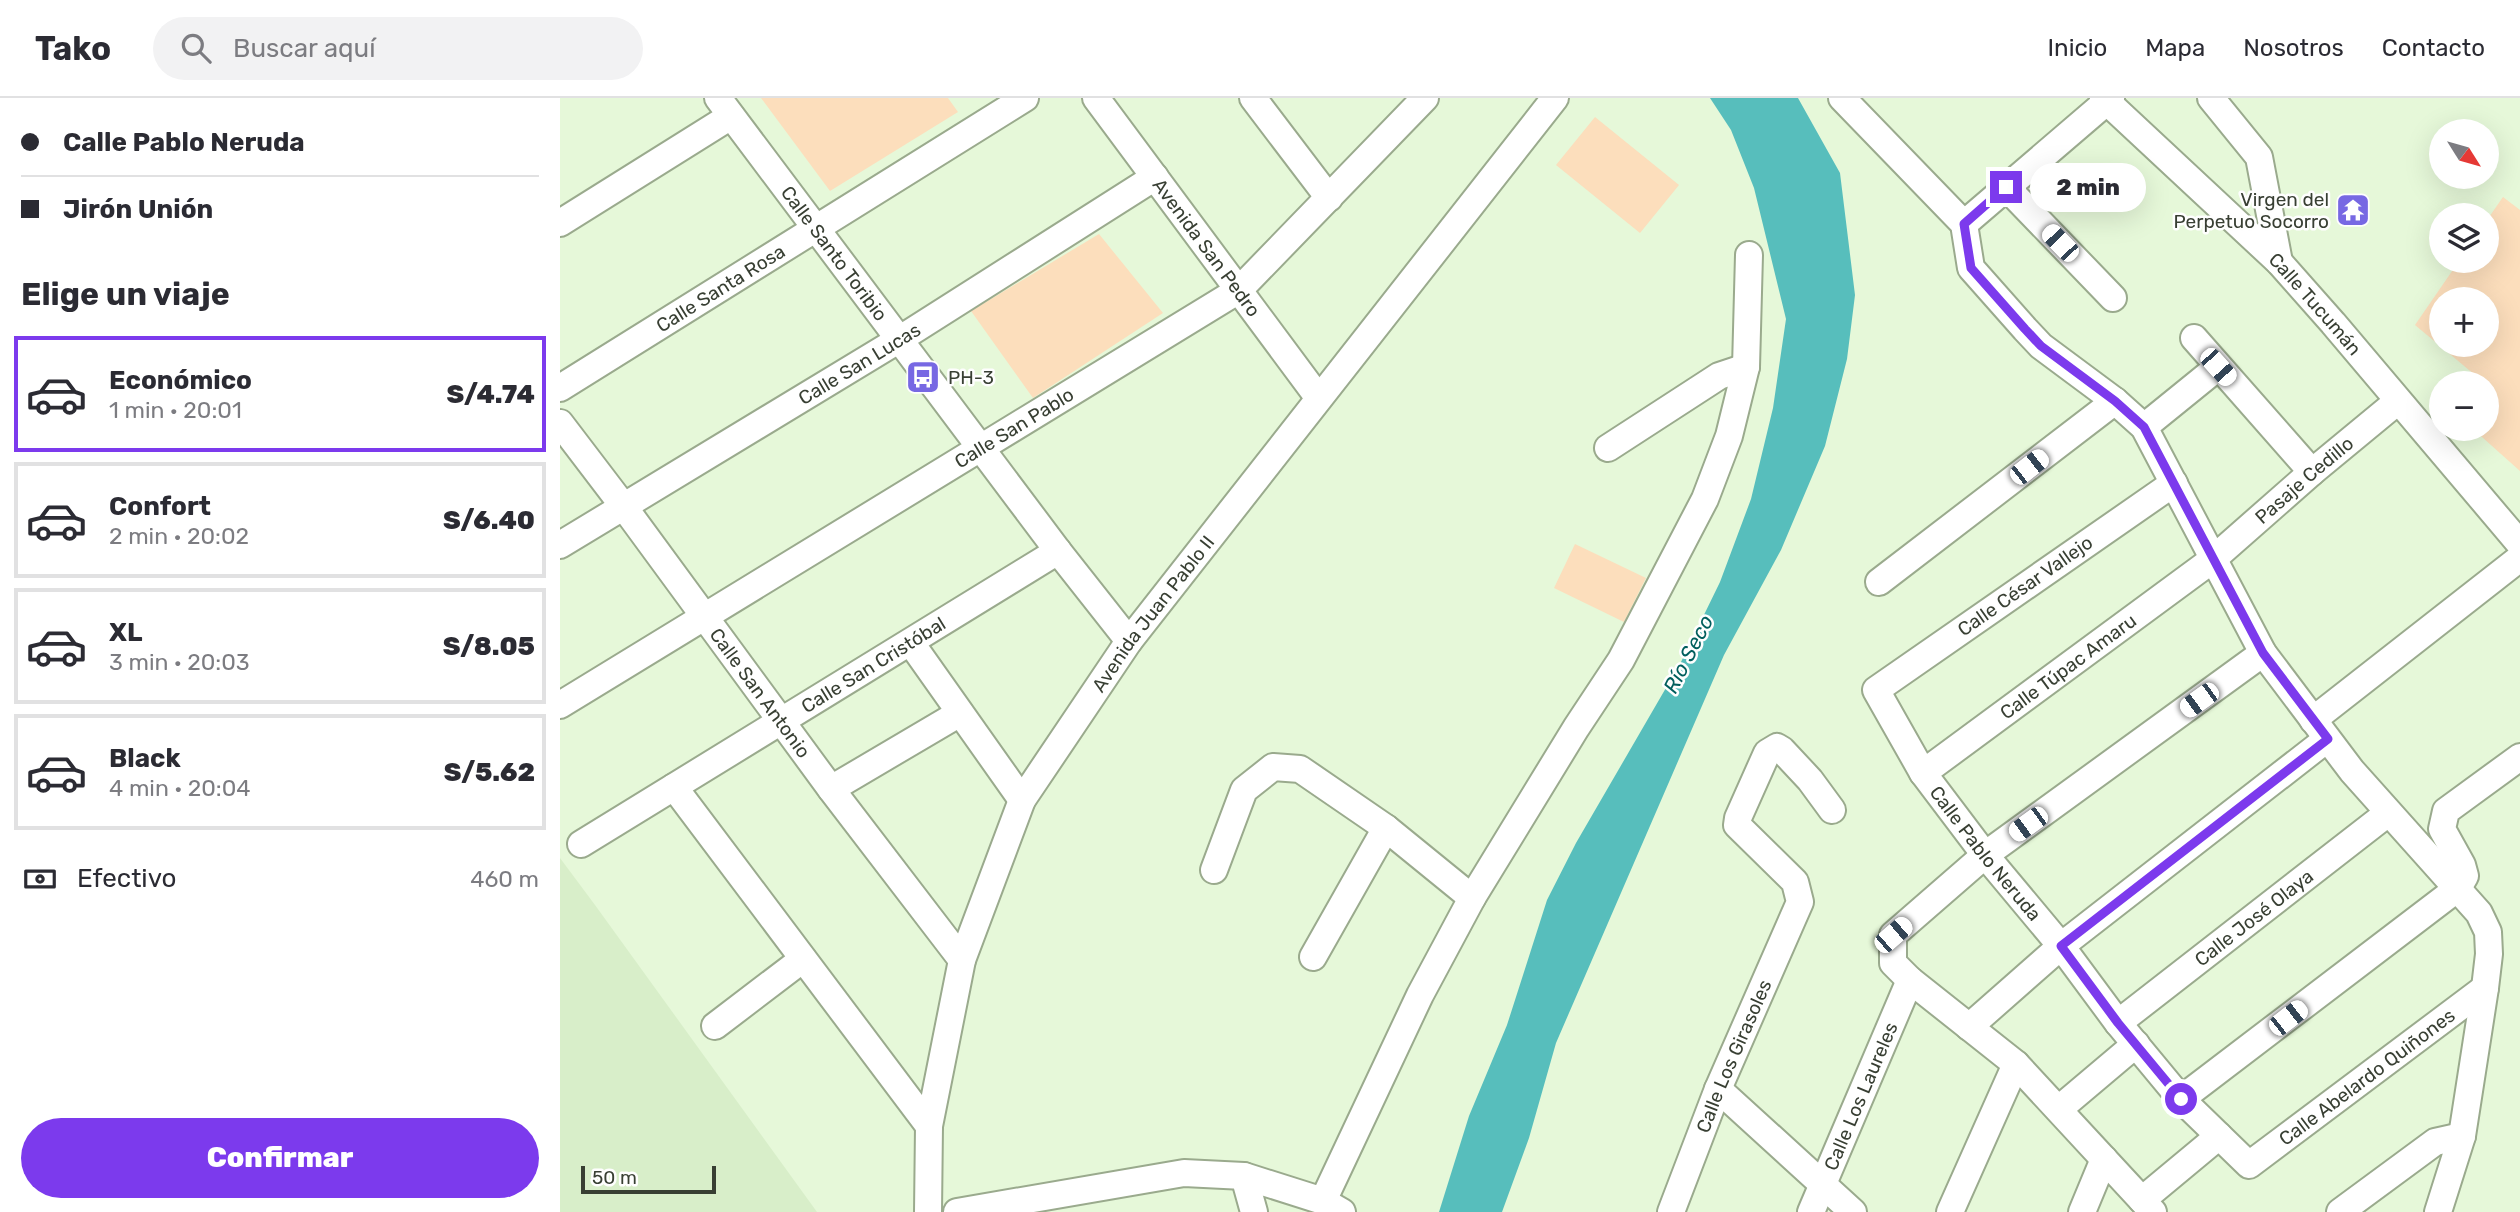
<!DOCTYPE html>
<html lang="es">
<meta charset="utf-8">
<style>
:root{--surface:#fff;--page:#f2f2f3;--text:#2b2b33;--muted:#7c7c81;--line:#e1e1e2;--accent:#7c3aed}
body{margin:0;font-family:Rubik,sans-serif;background:var(--page);color:var(--text);height:100vh;display:flex;flex-direction:column;font-size:26px;white-space:nowrap}
*{box-sizing:border-box;margin:0}
p{font-size:23px;color:var(--muted)}
.icon{flex:none;width:38px;height:38px;fill:none;stroke:currentColor;stroke-width:2;stroke-linecap:round;stroke-linejoin:round}
.map{position:relative;flex:1;overflow:hidden}
.drawer{display:flex;flex-direction:column;background:var(--surface);width:560px}
.drawer>*{flex:none}
.top-card{display:grid;align-content:center;height:154px;padding:0 21px;background:var(--surface)}
.needle{width:46px;rotate:127deg}
.controls{position:absolute;left:1869px;top:21px;display:grid;gap:14px}
.controls a{display:grid;place-items:center;width:70px;height:70px;border-radius:50%;background:var(--surface);box-shadow:0 7px 28px #0002;font-size:35px}
.scale{position:absolute;left:21px;bottom:18px;width:135px;box-sizing:border-box;padding-left:7px;border:4px solid #383f33;border-top:0;font-size:19px;line-height:24px;white-space:nowrap;color:#383f33;-webkit-text-stroke:5px #fefefe;paint-order:stroke}
.end{position:absolute;width:32px;height:32px;margin:-16px;border:9px solid #7c3aed;background:#fff;box-shadow:0 0 0 4px #fff}
.from{border-radius:50%}
.bubble{position:absolute;height:49px;border-radius:24px;background:var(--surface);box-shadow:0 7px 28px #0002;font-size:23px;font-weight:800;line-height:49px;text-align:center}
.car{position:absolute;width:21px;height:42px;margin:-21px -10px;border-radius:9px;box-shadow:0 0 5px 2px #0007;background:linear-gradient(#fff 24%,#345 0 40%,#fff 0 76%,#345 0 86%,#fff 0)}
.top-card b{display:flex;align-items:center;gap:24px;height:66px;font-size:26px}
.top-card b+b{border-top:2px solid var(--line)}
.top-card i{width:18px;height:18px;background:var(--text)}
ul{padding:0;list-style:none}
li{display:flex;align-items:center;gap:21px;height:116px;margin:0 14px 10px;padding:0 7px;border:4px solid var(--line);border-radius:0px}
li div{flex:1}
li b{display:block;font-size:26px}
li em{font-style:normal;font-weight:800}
li.selected{border-color:var(--accent)}
li>.icon{width:63px;height:63px;stroke-width:1.5}
h2{padding:0 21px;font-size:32px;line-height:84px}
.pay{display:flex;align-items:center;gap:18px;height:77px;padding:0 21px;font-size:26px}
.pay p{margin-inline-start:auto}
.primary-button{display:flex;gap:14px;margin-top:auto;padding:14px 21px}
.primary-button a{flex:1;height:80px;border-radius:42px;background:var(--accent);color:#fff;font-size:28px;font-weight:800;line-height:80px;text-align:center}
header{display:flex;align-items:center;gap:42px;box-sizing:border-box;height:98px;padding:0 35px;background:var(--surface);border-bottom:2px solid var(--line)}
header strong{font-size:33px}
nav{display:flex;gap:38px;margin-inline-start:auto;font-size:24px}
.search{width:490px;height:63px;background:var(--page);display:flex;align-items:center;gap:18px;box-sizing:border-box;padding:0 24px;border-radius:38px;color:var(--muted);font-size:26px}
main{display:flex;flex:1;min-height:0}
.map>svg:first-child{display:block}
.built{fill:#d8eec9}
.green{fill:#fcdebc;fill-rule:evenodd}
.water{fill:#57bebc}
.lines{fill:none;stroke-linecap:round;stroke-linejoin:round}
.minor-casing{stroke:#9aaa8d;stroke-width:30}
.minor{stroke:#fff;stroke-width:26}
.route{stroke:#7c3aed;stroke-width:9}
.labels{text-anchor:middle;dominant-baseline:central;stroke-width:5;stroke-linejoin:round;paint-order:stroke}
.poi-label{font-size:19px;fill:#383f33;stroke:#fefefe;text-anchor:end}
.street-label{font-size:19px;fill:#383f33;stroke:#fefefe}
.water-label{font-size:21px;font-style:italic;fill:#005e5d;stroke:#fefefe}
</style>
<header>
<strong>Tako</strong>
<div class="search"><svg class="icon" aria-label="search" viewBox="0 0 24 24"><circle cx="10" cy="10" r="6"/><path d="M15 15l6 6"/></svg>Buscar aquí</div>
<nav><a>Inicio</a><a>Mapa</a><a>Nosotros</a><a>Contacto</a></nav>
</header>
<main>
<section class="drawer">
<div class="top-card">
<b><i class="from"></i>Calle Pablo Neruda</b>
<b><i></i>Jirón Unión</b>
</div>
<h2>Elige un viaje</h2>
<ul>
<li class="selected"><svg class="icon" aria-label="car" viewBox="0 0 24 24"><path d="M5 17H2v-5l4-1 3-4h7l3 4 3 1v5h-3M9 17h6M6 11h13"/><circle cx="7" cy="17" r="2"/><circle cx="17" cy="17" r="2"/></svg><div><b>Económico</b><p>1 min · 20:01</p></div><em>S/4.74</em></li>
<li><svg class="icon" aria-label="car" viewBox="0 0 24 24"><path d="M5 17H2v-5l4-1 3-4h7l3 4 3 1v5h-3M9 17h6M6 11h13"/><circle cx="7" cy="17" r="2"/><circle cx="17" cy="17" r="2"/></svg><div><b>Confort</b><p>2 min · 20:02</p></div><em>S/6.40</em></li>
<li><svg class="icon" aria-label="car" viewBox="0 0 24 24"><path d="M5 17H2v-5l4-1 3-4h7l3 4 3 1v5h-3M9 17h6M6 11h13"/><circle cx="7" cy="17" r="2"/><circle cx="17" cy="17" r="2"/></svg><div><b>XL</b><p>3 min · 20:03</p></div><em>S/8.05</em></li>
<li><svg class="icon" aria-label="car" viewBox="0 0 24 24"><path d="M5 17H2v-5l4-1 3-4h7l3 4 3 1v5h-3M9 17h6M6 11h13"/><circle cx="7" cy="17" r="2"/><circle cx="17" cy="17" r="2"/></svg><div><b>Black</b><p>4 min · 20:04</p></div><em>S/5.62</em></li>
</ul>
<div class="pay"><svg class="icon" aria-label="cash" viewBox="0 0 24 24"><path d="M3 7h18v10H3z"/><circle cx="12" cy="12" r="2"/></svg>Efectivo<p>460 m</p></div>
<div class="primary-button"><a>Confirmar</a></div>
</section>
<div class="map">
<svg width="1960" height="1114" viewBox="0 0 1960 1114">
<rect width="100%" height="100%" fill="#e6f8d9"/>
<path class="built" d="M0,760l35,47 222,307h-257z"/>
<g class="green">
<path d="M201,0h187l10,14 -128,79z"/>
<path d="M1035,19l84,68 -39,48 -84,-68z"/>
<path d="M1943,99l17,13v261l-47,-42h14v-46h-8l2,-3 -66,-55 44,-64h28v-41zM1927,201v46h-46v-46z"/>
<path d="M539,136l64,79 -130,85 -62,-87z"/>
<path d="M1015,446l71,34 -22,44 -70,-34z"/>
</g>
<path class="water" d="M1150,0h88l42,75 15,122 -8,64 -22,87 -44,104 -57,105 -168,388 -27,95 -27,74h-63l30,-96 38,-91 40,-125 29,-57 105,-181 39,-80 31,-83 22,-91 13,-89 -32,-131 -23,-58z"/>
<g class="lines">
<g class="minor-casing">
<g id="minor">
<path id="s1" d="M158,0l340,453 71,90"/>
<path id="s2" d="M536,0l222,299"/>
<path d="M693,0l76,100"/>
<path d="M1282,0l122,126 7,44 54,61 16,17 74,55 29,26 119,226 89,118 127,142 9,19 1,22 -4,34 -23,148 -24,76"/>
<path id="s3" d="M1543,0l176,164 54,61 187,221"/>
<path d="M1651,0l48,59 20,105"/>
<path d="M1446,89l107,111"/>
<path d="M0,125l171,-107"/>
<path d="M1404,126l147,-126"/>
<path d="M1634,240l118,134"/>
<path id="s4" d="M0,290l465,-290"/>
<path id="s5" d="M0,325l64,84 207,282 131,171"/>
<path d="M1584,329l74,-60"/>
<path d="M1048,350l111,-72 27,-9"/>
<path id="s6" d="M1614,385l-298,207 47,83 62,82 76,91 57,77 63,76 68,66 236,-177"/>
<path id="s7" d="M0,447l340,-206 255,-162"/>
<path d="M1319,484l236,-181"/>
<path d="M351,545l111,157"/>
<path id="s8" d="M0,607l679,-415 186,-192"/>
<path d="M1753,622l207,-162"/>
<path id="s9" d="M1363,675l289,-213 100,-88 86,-71"/>
<path d="M114,689l255,339"/>
<path d="M271,691l129,-76"/>
<path id="s10" d="M21,746l477,-293"/>
<path d="M654,772l30,-80 29,-23 27,2 86,59 86,70"/>
<path d="M753,859l73,-129"/>
<path id="s11" d="M1558,925l270,-210"/>
<path d="M155,928l88,-67"/>
<path d="M1409,929l92,-81 266,-207"/>
<path d="M1158,991l135,123"/>
<path d="M1621,1001l277,-211 7,-12 -3,-11 -20,-36 4,-18 74,-54"/>
<path d="M1499,1011l77,-65"/>
<path d="M684,1078l10,36"/>
<path d="M1582,1102l77,-64"/>
<path d="M763,1103l97,-206 52,-97 104,-170 45,-68 84,-161 24,-63 17,-69 3,-112"/>
<path id="s12" d="M368,1114l1,-86 33,-166 60,-160 107,-159 426,-543"/>
<path d="M397,1114l227,-39 60,3 79,25 19,11"/>
<path id="s13" d="M1111,1114l47,-123 82,-187 -5,-20 -58,-57 1,-7 29,-65 10,-6 5,3 28,30 22,30"/>
<path id="s14" d="M1251,1114l99,-232"/>
<path d="M1390,1114l66,-148"/>
<path d="M1522,1114l22,-53"/>
<path d="M1593,1114l-137,-148 -106,-84 -17,-17v-28l92,-80 278,-202"/>
<path d="M1780,1114l95,-70 27,-6"/>
</g>
</g>
<use href="#minor" class="minor"/>
</g>
<g class="lines">
<path class="route" d="M1446,89l-42,37 7,44 54,61 16,17 74,55 29,26 119,226 65,86 -267,207 57,77 63,76"/>
</g>
<defs>
<g id="temple-square" transform="scale(1.75)"><rect x="-9" y="-9" width="18" height="18" rx="4" fill="#7768e3" stroke="#fefefe"/><path d="M0-6L5-2H3V0L6.5 2.5H4V6H1.5V3h-3V6H-4V2.5H-6.5L-3 0V-2H-5Z" fill="#fff"/></g>
<g id="bus-square" transform="scale(1.75)"><rect x="-9" y="-9" width="18" height="18" rx="4" fill="#7768e3" stroke="#fefefe"/><path d="M-5-6H5V4H4V6H2V4H-2V6H-4V4H-5ZM-3.5-4V0h7V-4ZM-3.5 1.2v1.5H-2V1.2ZM2 1.2v1.5H3.5V1.2Z" fill="#fff"/></g>
</defs>
<g fill-rule="evenodd">
<use href="#temple-square" x="1793" y="112"/>
<use href="#bus-square" x="363" y="279"/>
</g>
<g class="labels">
<g class="poi-label">
<text x="1769" y="101">Virgen del<tspan x="1769" dy="22">Perpetuo Socorro</tspan></text>
<text x="388" y="279" text-anchor="start">PH-3</text>
</g>
<g class="street-label">
<text stroke="none"><textPath href="#s2" startOffset="186">Avenida San Pedro</textPath></text>
<text stroke="none"><textPath href="#s1" startOffset="194">Calle Santo Toribio</textPath></text>
<text stroke="none"><textPath href="#s4" startOffset="189">Calle Santa Rosa</textPath></text>
<text stroke="none"><textPath href="#s3" startOffset="296">Calle Tucumán</textPath></text>
<text stroke="none"><textPath href="#s7" startOffset="350">Calle San Lucas</textPath></text>
<text stroke="none"><textPath href="#s8" startOffset="532">Calle San Pablo</textPath></text>
<text stroke="none"><textPath href="#s9" startOffset="481">Pasaje Cedillo</textPath></text>
<text transform="translate(1465 488) rotate(-35)">Calle César Vallejo</text>
<text stroke="none"><textPath href="#s12" startOffset="654">Avenida Juan Pablo II</textPath></text>
<text stroke="none"><textPath href="#s10" startOffset="343">Calle San Cristóbal</textPath></text>
<text stroke="none"><textPath href="#s9" startOffset="180">Calle Túpac Amaru</textPath></text>
<text stroke="none"><textPath href="#s5" startOffset="336">Calle San Antonio</textPath></text>
<text stroke="none"><textPath href="#s6" startOffset="560">Calle Pablo Neruda</textPath></text>
<text stroke="none"><textPath href="#s11" startOffset="172">Calle José Olaya</textPath></text>
<text stroke="none"><textPath href="#s13" startOffset="168">Calle Los Girasoles</textPath></text>
<text stroke="none"><textPath href="#s6" startOffset="1116">Calle Abelardo Quiñones</textPath></text>
<text stroke="none"><textPath href="#s14" startOffset="126">Calle Los Laureles</textPath></text>
</g>
<g class="water-label">
<text transform="translate(1128 556) rotate(-63)">Río Seco</text>
</g>
</g>
</svg>
<div class="controls">
<a><svg class="needle" viewBox="-14 -14 28 28"><path d="M0-13l5 13h-10z" fill="#e53935"/><path d="M0 13l5-13h-10z" fill="#7c7c81"/></svg></a>
<a><svg class="icon" aria-label="layers" viewBox="0 0 24 24"><path d="M12 4l9 5-9 5-9-5zM3 14l9 5 9-5"/></svg></a>
<a>+</a>
<a>−</a>
</div>
<div class="scale">50 m</div>
<i class="end from" style="left:1621px;top:1001px"></i>
<i class="end" style="left:1446px;top:89px"></i>
<div class="bubble" style="left:1470px;top:65px;width:116px">2 min</div>
<i class="car" style="left:1500px;top:145px;rotate:316deg"></i>
<i class="car" style="left:1658px;top:269px;rotate:138deg"></i>
<i class="car" style="left:1469px;top:369px;rotate:52deg"></i>
<i class="car" style="left:1639px;top:602px;rotate:234deg"></i>
<i class="car" style="left:1468px;top:726px;rotate:234deg"></i>
<i class="car" style="left:1333px;top:837px;rotate:49deg"></i>
<i class="car" style="left:1728px;top:920px;rotate:52deg"></i>
</div>
</main>
